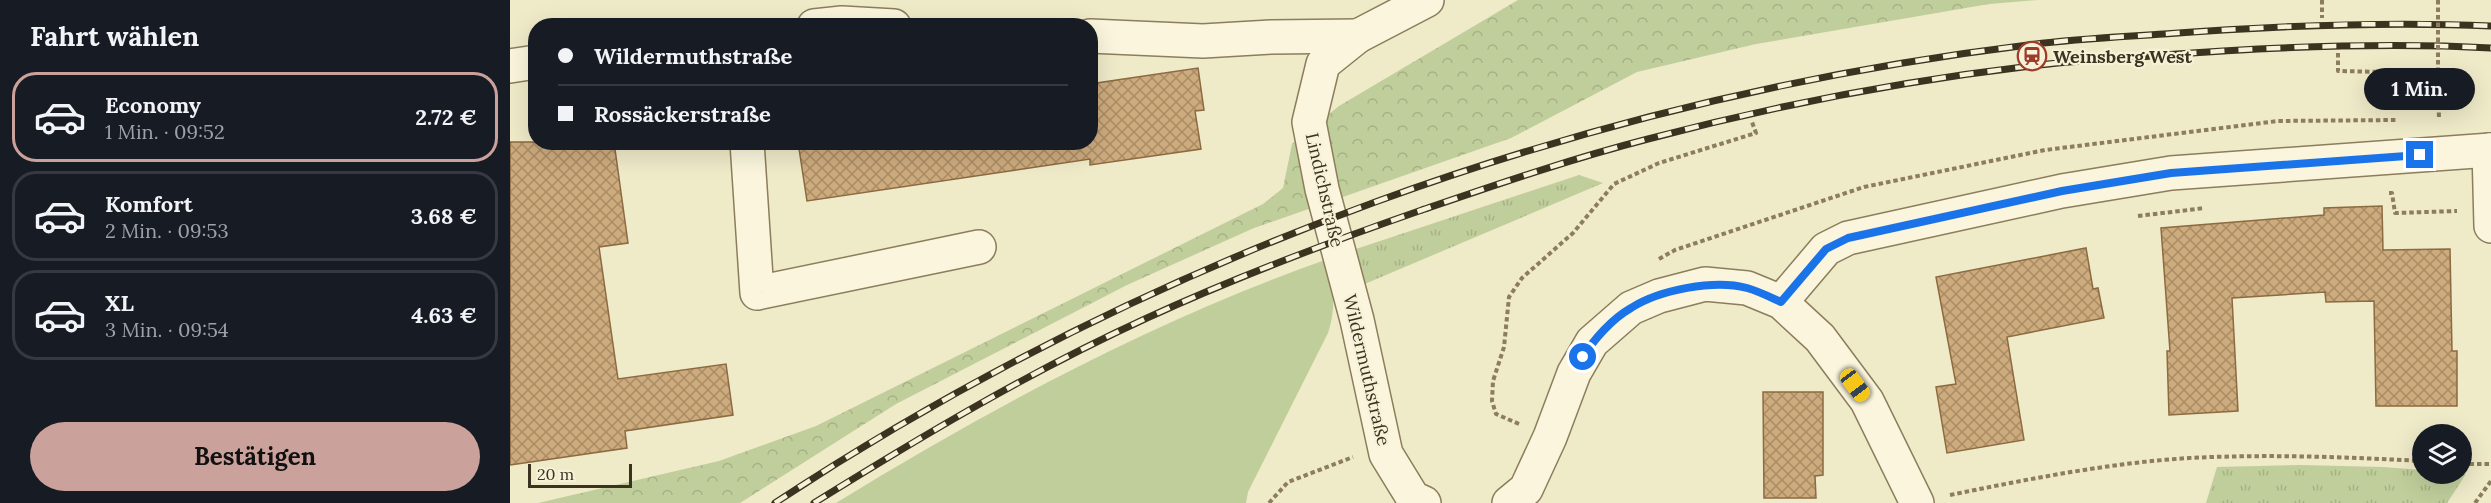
<!DOCTYPE html>
<html lang="de">
<meta charset="utf-8">
<style>
:root{--surface:#171b24;--page:#242831;--text:#f1f3f6;--muted:#9ea1a6;--line:#363941;--accent:#cba19b}
body{margin:0;font-family:Lora,serif;background:var(--page);color:var(--text);height:100vh;display:flex;flex-direction:column;font-size:22px;white-space:nowrap}
*{box-sizing:border-box;margin:0}
p{font-size:20px;color:var(--muted)}
.icon{flex:none;width:33px;height:33px;fill:none;stroke:currentColor;stroke-width:2;stroke-linecap:round;stroke-linejoin:round}
.map{position:relative;flex:1;overflow:hidden}
.drawer{display:flex;flex-direction:column;background:var(--surface);width:510px}
.drawer>*{flex:none}
.top-card{position:absolute;left:18px;top:18px;width:570px;height:132px;border-radius:24px;box-shadow:0 6px 24px #0002;display:grid;align-content:center;height:132px;padding:0 30px;background:var(--surface)}
.controls{position:absolute;left:1902px;top:424px;display:grid;gap:12px}
.controls a{display:grid;place-items:center;width:60px;height:60px;border-radius:50%;background:var(--surface);box-shadow:0 6px 24px #0002;font-size:30px}
.scale{position:absolute;left:18px;bottom:15px;width:104px;box-sizing:border-box;padding-left:6px;border:3px solid #3c3220;border-top:0;font-size:16px;line-height:21px;white-space:nowrap;color:#3c3220;-webkit-text-stroke:4px #f6f2d8;paint-order:stroke}
.end{position:absolute;width:27px;height:27px;margin:-14px;border:8px solid #1a73e8;background:#fff;box-shadow:0 0 0 3px #fff}
.from{border-radius:50%}
.bubble{position:absolute;height:42px;border-radius:21px;background:var(--surface);box-shadow:0 6px 24px #0002;font-size:20px;font-weight:700;line-height:42px;text-align:center}
.car{position:absolute;width:18px;height:36px;margin:-18px -9px;border-radius:8px;box-shadow:0 0 4px 2px #0007;background:linear-gradient(#f5c518 24%,#345 0 40%,#f5c518 0 76%,#345 0 86%,#f5c518 0)}
.top-card b{display:flex;align-items:center;gap:21px;height:57px;font-size:22px}
.top-card b+b{border-top:2px solid var(--line)}
.top-card i{width:15px;height:15px;background:var(--text)}
ul{padding:0;list-style:none}
li{display:flex;align-items:center;gap:18px;height:90px;margin:0 12px 9px;padding:0 18px;border:3px solid var(--line);border-radius:24px}
li div{flex:1}
li b{display:block;font-size:22px}
li em{font-style:normal;font-weight:700}
li.active{border-color:var(--accent)}
li>.icon{width:54px;height:54px;stroke-width:1.5}
h2{padding:0 30px;font-size:27px;line-height:72px}
.button{display:flex;gap:12px;margin-top:auto;padding:12px 30px}
.button a{flex:1;height:69px;border-radius:36px;background:var(--accent);color:#111;font-size:24px;font-weight:700;line-height:69px;text-align:center}
main{display:flex;flex:1;min-height:0}
.map>svg:first-child{display:block}
.grass{fill:url(#grass-tufts)}
.forest{fill:url(#forest-crowns)}
.garden{fill:#c0ce9b}
.building{fill:url(#building-cross-hatch);stroke:#8c6a42;stroke-width:1.5}
.lines{fill:none;stroke-linecap:round;stroke-linejoin:round}
.minor-casing{stroke:#8c7d5c;stroke-width:36}
.path{stroke:#8c7d5c;stroke-width:4;stroke-dasharray:4.5 3;stroke-linecap:butt}
.minor{stroke:#faf5dc;stroke-width:33}
.rail-casing{stroke:#3c3220;stroke-width:7}
.rail{stroke:#f6f2d8;stroke-width:4.5;stroke-dasharray:14;stroke-linecap:butt}
.path-bridge{stroke:#8c7d5c;stroke-width:4;stroke-dasharray:4.5 3;stroke-linecap:butt}
.route{stroke:#1a73e8;stroke-width:8}
.labels{text-anchor:middle;dominant-baseline:central;stroke-width:4.5;stroke-linejoin:round;paint-order:stroke}
.poi-label{font-size:18px;font-weight:bold;fill:#3c3220;stroke:#f6f2d8;text-anchor:start}
.street-label{font-size:18px;fill:#3c3220;stroke:#f6f2d8}
</style>
<main>
<section class="drawer">
<h2>Fahrt wählen</h2>
<ul>
<li class="active"><svg class="icon" aria-label="car" viewBox="0 0 24 24"><path d="M5 17H2v-5l4-1 3-4h7l3 4 3 1v5h-3M9 17h6M6 11h13"/><circle cx="7" cy="17" r="2"/><circle cx="17" cy="17" r="2"/></svg><div><b>Economy</b><p>1 Min. · 09:52</p></div><em>2.72 €</em></li>
<li><svg class="icon" aria-label="car" viewBox="0 0 24 24"><path d="M5 17H2v-5l4-1 3-4h7l3 4 3 1v5h-3M9 17h6M6 11h13"/><circle cx="7" cy="17" r="2"/><circle cx="17" cy="17" r="2"/></svg><div><b>Komfort</b><p>2 Min. · 09:53</p></div><em>3.68 €</em></li>
<li><svg class="icon" aria-label="car" viewBox="0 0 24 24"><path d="M5 17H2v-5l4-1 3-4h7l3 4 3 1v5h-3M9 17h6M6 11h13"/><circle cx="7" cy="17" r="2"/><circle cx="17" cy="17" r="2"/></svg><div><b>XL</b><p>3 Min. · 09:54</p></div><em>4.63 €</em></li>
</ul>
<div class="button"><a>Bestätigen</a></div>
</section>
<div class="map">
<svg width="1981" height="503" viewBox="0 0 1981 503">
<defs>
<pattern id="grass-tufts" width="24" height="20" patternUnits="userSpaceOnUse" patternTransform="scale(1.5)"><rect width="24" height="20" fill="#c0ce9b"/><path d="M3 7l-1-3M5 7V3M7 7l1-3M15 17l-1-3M17 17v-4M19 17l1-3" fill="none" stroke="#a6b185"/></pattern>
<pattern id="forest-crowns" width="20" height="18" patternUnits="userSpaceOnUse" patternTransform="scale(1.5)"><rect width="20" height="18" fill="#c0ce9b"/><path d="M2 6a3 3 0 1 1 6 0M12 15a3 3 0 1 1 6 0" fill="none" stroke="#a6b185"/></pattern>
<pattern id="building-cross-hatch" width="8" height="8" patternUnits="userSpaceOnUse" patternTransform="scale(1.5)"><rect width="8" height="8" fill="#ceab7d"/><path d="M0 0l8 8M0 8l8-8" fill="none" stroke="#a88c66"/></pattern>
</defs>
<rect width="100%" height="100%" fill="#efeac8"/>
<g class="grass">
<path d="M1069,175l24,8 -243,103 -7,-36z"/>
<path d="M1791,465l82,2 39,3v4h44l-19,29h-241l11,-36z"/>
</g>
<path class="forest" d="M1008,0h520l-49,4 -233,40 -119,28 -126,66 -257,90 -127,57 -231,119 -156,99h-202l181,-42 97,-35 447,-222 20,-16 9,-44 47,-38z"/>
<path class="garden" d="M815,260c8,28 12,45 3,73l-80,159 -2,11h-410c155,-95 317,-182 489,-243z"/>
<g class="building">
<path d="M688,68l6,42 -9,1 6,38 -111,16v-6l-283,42 -9,-59h292v-58z"/>
<path d="M0,142h104l14,101 -29,4 19,132 108,-15 7,51 -108,16 2,17 -117,17z"/>
<path d="M1872,206l1,44 67,-1 2,102h5v55h-81l-2,-105 -48,1 -1,-10 -93,6 6,113 -69,4 -2,-64h3l-9,-123 163,-13v-7z"/>
<path d="M1576,248l7,41 5,-1 6,30 -97,19 17,103 -77,13 -11,-66 20,-3 -20,-107z"/>
<path d="M1253,392h60v83l-8,1 1,22h-52z"/>
</g>
<g class="lines">
<g class="minor-casing">
<g id="minor">
<path d="M304,26l28,-3 52,3"/>
<path d="M580,36l113,5 68,-4 87,-1"/>
<path d="M0,66l26,-4"/>
<path d="M237,142l10,151 222,-46"/>
<path d="M1979,150l2,76"/>
<path d="M1271,302l45,-53 22,-11 214,-47 109,-18 320,-23"/>
<path d="M914,503l-11,-5 -27,-44 -29,-134 -35,-131 -13,-67 14,-58 35,-28 69,-36"/>
<path d="M999,503l17,-14 24,-52 24,-64 18,-31 39,-34 28,-12 46,-12 42,4 34,14 39,36 47,63 50,102"/>
</g>
</g>
<g class="path">
<path d="M1812,0v18"/>
<path d="M1828,53v18l100,2 1,47"/>
<path d="M1881,72l1,19"/>
<path d="M1879,193h3l3,20 62,-2"/>
<path d="M1628,216l67,-8"/>
<path d="M1149,259l16,-9 189,-63 181,-37 233,-29 118,-1"/>
<path d="M1009,424l-23,-10 -4,-13 1,-20 11,-34 5,-50 13,-19 51,-45 41,-49 45,-21 97,-30 -4,-11"/>
<path d="M1952,464h29"/>
<path d="M1440,495c79,-16 159,-32 239,-37 78,-4 156,-1 233,3"/>
<path d="M759,503l19,-21 65,-25"/>
<path d="M1965,503l16,-22"/>
</g>
<use href="#minor" class="minor"/>
<g class="rail-casing">
<g id="rail">
<path d="M265,503c373,-246 810,-404 1253,-458 45,-6 91,-8 136,-11 109,-8 218,-13 327,-8"/>
<path d="M304,503c108,-67 217,-132 333,-185 89,-41 180,-75 272,-107 76,-26 151,-52 229,-72 125,-33 254,-58 383,-73 43,-6 88,-7 132,-11 109,-8 219,-13 328,-7"/>
</g>
</g>
<use href="#rail" class="rail"/>
<path class="path-bridge" d="M1928,0v73"/>
</g>
<g class="lines">
<path class="route" d="M1073,357c11,-18 29,-38 48,-49 28,-18 83,-29 116,-20 11,3 23,9 34,14l45,-53 22,-11 214,-47 109,-18 249,-18"/>
</g>
<defs>
<g id="station-ring" transform="scale(1.5)"><circle r="9.5" fill="#f6f2d8" stroke="#9c3c2b" stroke-width="1.5"/><path d="M-3-6H3Q5-6 5-4V2Q5 4 3 4L4.5 6H3L1.5 4h-3L-3 6H-4.5L-3 4Q-5 4-5 2V-4Q-5-6-3-6ZM-3.5-4v3h7v-3ZM-3.5 1v1.5H-2V1ZM2 1v1.5H3.5V1Z" fill="#9c3c2b"/></g>
</defs>
<g fill-rule="evenodd">
<use href="#station-ring" x="1522" y="56"/>
</g>
<g class="labels">
<g class="poi-label">
<text x="1543" y="56">Weinsberg West</text>
</g>
<g class="street-label">
<text transform="translate(815 190) rotate(77)">Lindichstraße</text>
<text transform="translate(857 370) rotate(77)">Wildermuthstraße</text>
</g>
</g>
</svg>
<div class="controls">
<a><svg class="icon" aria-label="layers" viewBox="0 0 24 24"><path d="M12 4l9 5-9 5-9-5zM3 14l9 5 9-5"/></svg></a>
</div>
<div class="scale">20 m</div>
<i class="end from" style="left:1073px;top:357px"></i>
<i class="end" style="left:1910px;top:155px"></i>
<div class="bubble" style="left:1854px;top:68px;width:111px">1 Min.</div>
<i class="car" style="left:1345px;top:385px;rotate:143deg"></i>
<div class="top-card">
<b><i class="from"></i>Wildermuthstraße</b>
<b><i></i>Rossäckerstraße</b>
</div>
</div>
</main>
